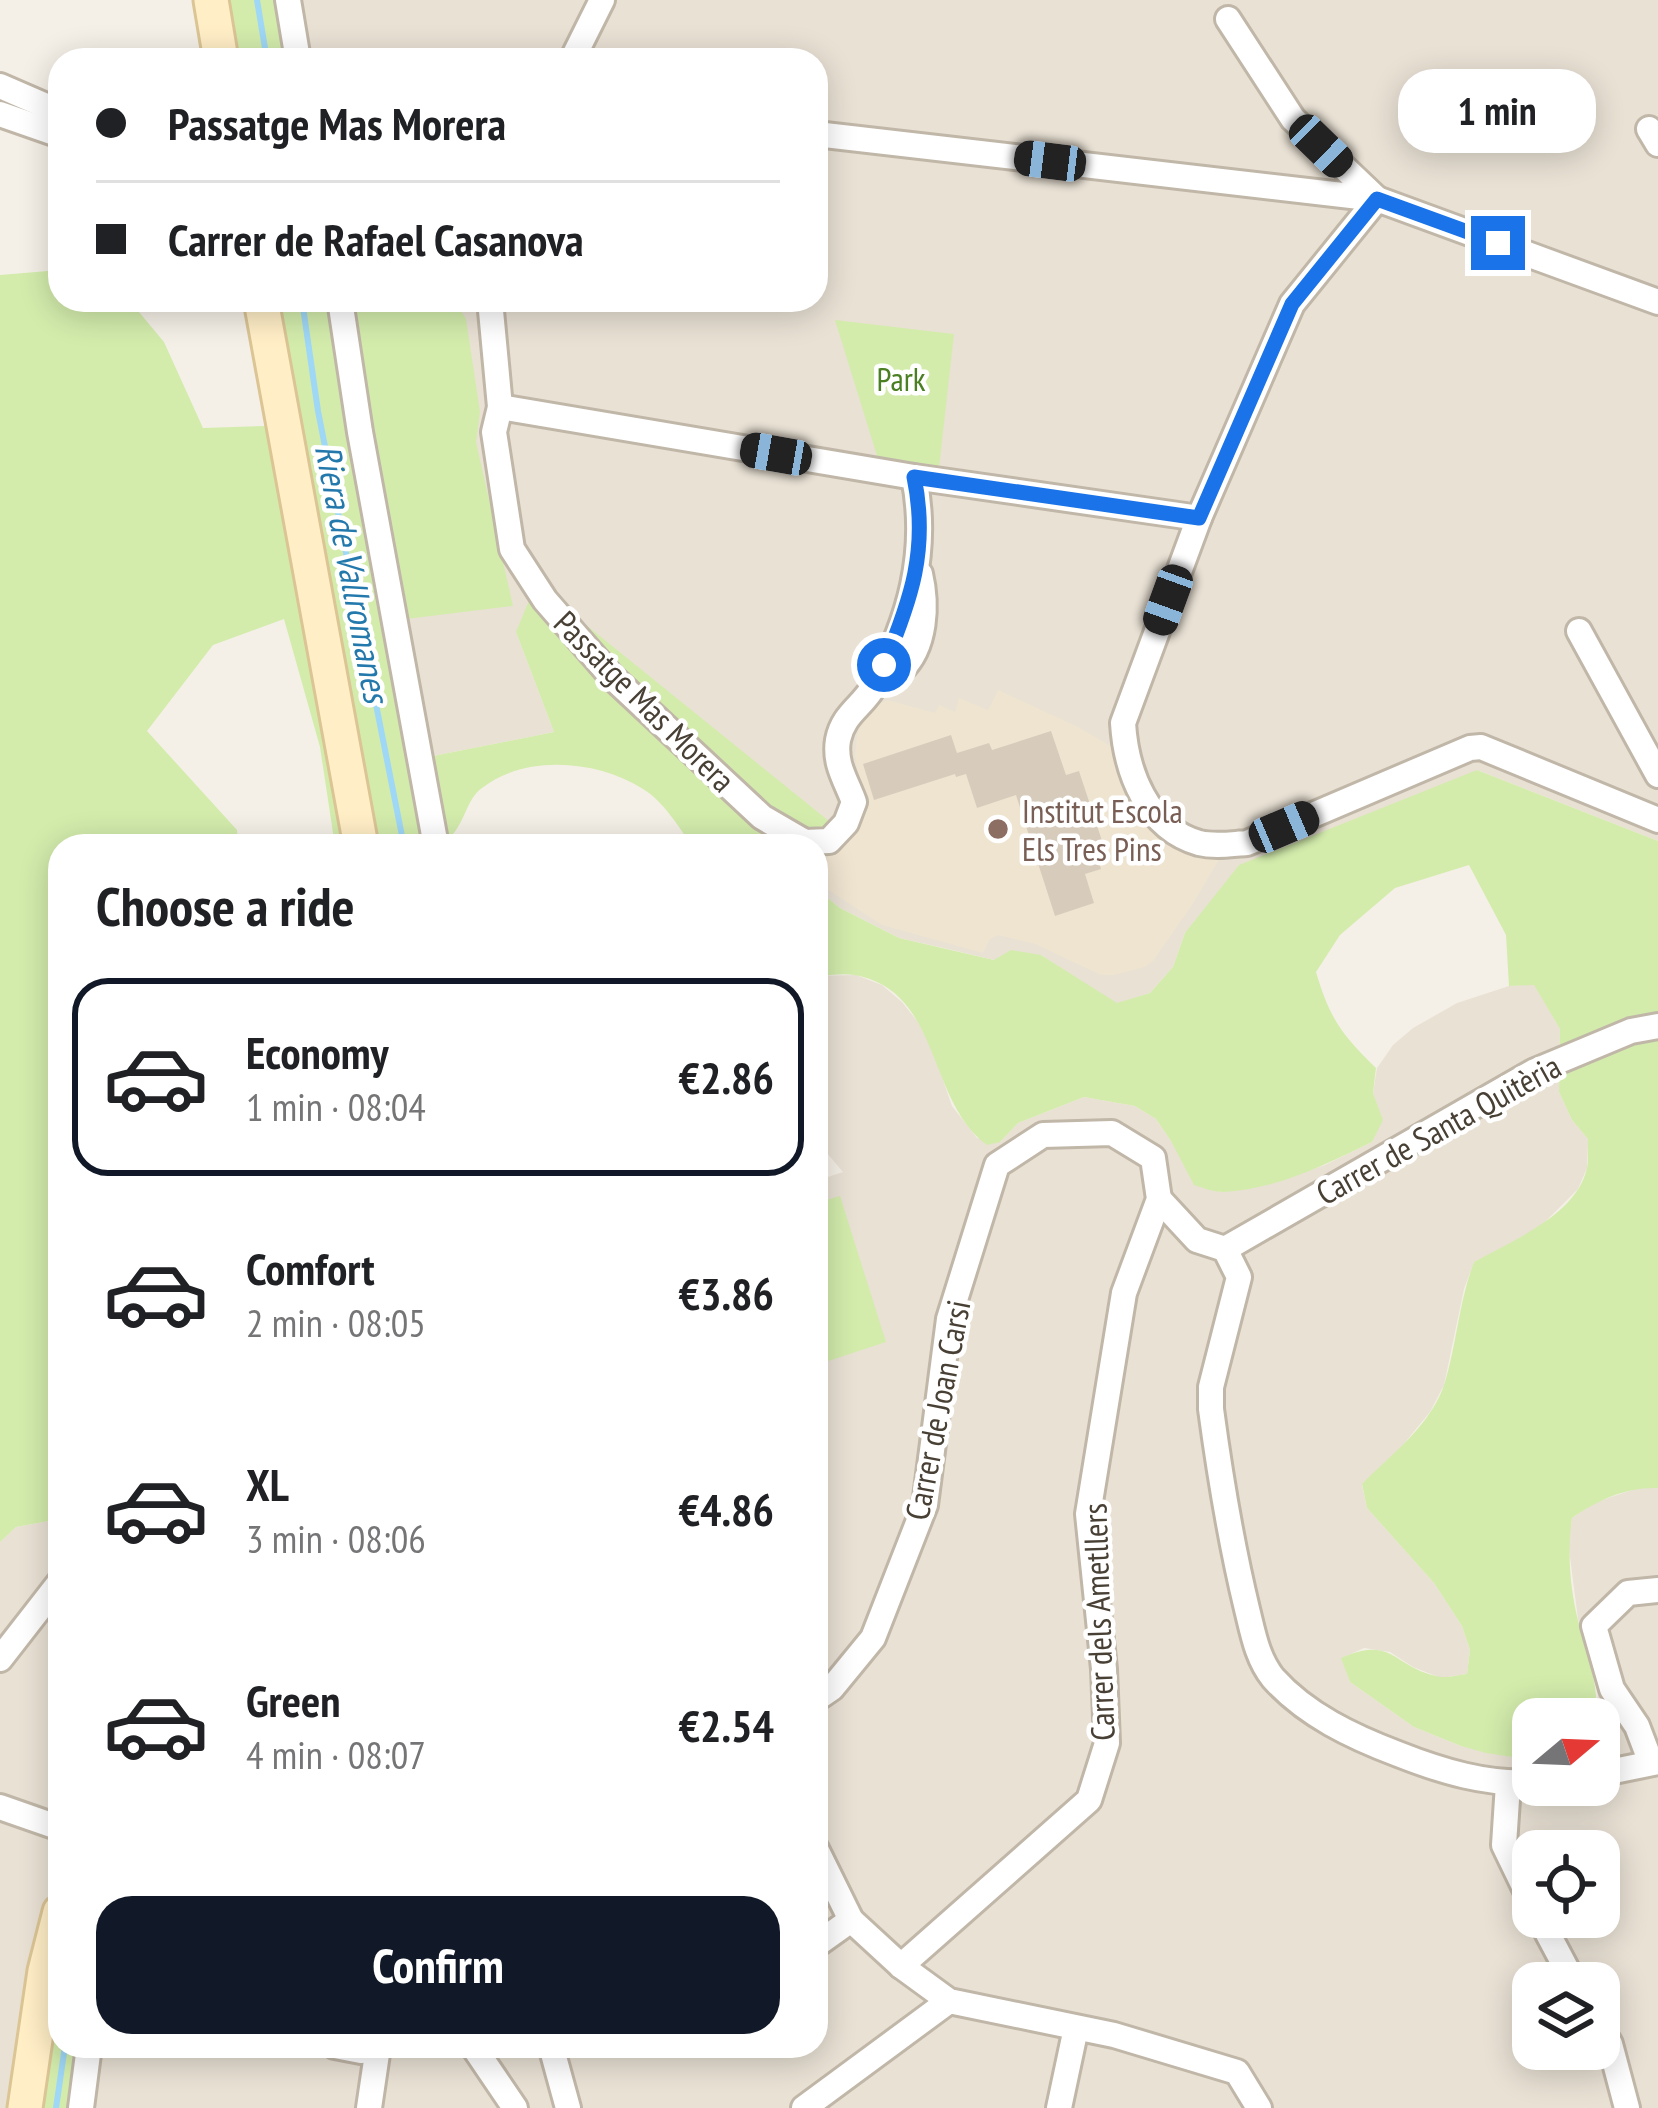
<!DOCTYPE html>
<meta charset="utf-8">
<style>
:root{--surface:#fff;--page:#f6f6f6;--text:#202124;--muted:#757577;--line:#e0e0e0;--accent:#111827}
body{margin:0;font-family:"PT Sans Narrow",sans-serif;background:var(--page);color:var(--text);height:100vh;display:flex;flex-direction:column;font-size:45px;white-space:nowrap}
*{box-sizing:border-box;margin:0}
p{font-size:39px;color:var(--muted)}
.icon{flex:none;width:66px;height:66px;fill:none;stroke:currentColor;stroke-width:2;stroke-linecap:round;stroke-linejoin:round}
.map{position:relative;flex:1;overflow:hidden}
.details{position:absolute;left:48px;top:834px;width:780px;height:1224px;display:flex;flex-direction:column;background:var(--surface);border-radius:36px;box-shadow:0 6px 30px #0003}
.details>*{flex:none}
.hud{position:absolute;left:48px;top:48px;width:780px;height:264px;border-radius:36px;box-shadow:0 6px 30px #0003;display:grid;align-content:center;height:264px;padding:0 48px;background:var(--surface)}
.needle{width:78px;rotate:71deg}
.controls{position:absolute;left:1512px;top:1698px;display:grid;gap:24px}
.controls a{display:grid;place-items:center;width:108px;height:108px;border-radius:24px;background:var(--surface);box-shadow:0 6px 30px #0003;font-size:60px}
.end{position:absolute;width:54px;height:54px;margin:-27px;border:15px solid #1a73e8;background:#fff;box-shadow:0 0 0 6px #fff}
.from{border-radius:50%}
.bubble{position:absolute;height:84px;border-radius:36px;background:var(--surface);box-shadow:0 6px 30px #0003;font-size:39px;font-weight:800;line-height:84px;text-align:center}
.car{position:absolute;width:36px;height:72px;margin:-36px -18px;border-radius:15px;box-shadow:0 0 9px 3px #0007;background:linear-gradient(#222 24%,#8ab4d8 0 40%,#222 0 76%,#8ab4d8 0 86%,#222 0)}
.hud b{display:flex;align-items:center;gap:42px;height:114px;font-size:45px}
.hud b+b{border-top:3px solid var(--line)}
.hud i{width:30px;height:30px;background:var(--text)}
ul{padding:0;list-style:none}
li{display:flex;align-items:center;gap:36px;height:198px;margin:0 24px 18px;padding:0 24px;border:6px solid transparent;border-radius:36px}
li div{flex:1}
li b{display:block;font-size:45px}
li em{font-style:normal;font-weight:800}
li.selected{border-color:var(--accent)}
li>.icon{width:108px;height:108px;stroke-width:1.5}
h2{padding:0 48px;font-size:54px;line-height:144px}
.primary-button{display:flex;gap:24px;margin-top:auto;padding:24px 48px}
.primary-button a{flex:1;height:138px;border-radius:36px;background:var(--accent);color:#fff;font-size:48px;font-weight:800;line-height:138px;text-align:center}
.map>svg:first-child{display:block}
.residential{fill:#e9e1d4;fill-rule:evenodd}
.education{fill:#efe4d0}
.green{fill:#d3ecac}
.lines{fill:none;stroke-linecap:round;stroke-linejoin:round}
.stream{stroke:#9fd7f6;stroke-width:6}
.building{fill:#d7cbbb}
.street-casing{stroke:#c1b7a8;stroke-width:30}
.secondary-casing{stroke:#dbc595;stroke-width:39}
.street{stroke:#fff;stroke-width:24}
.secondary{stroke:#ffeec6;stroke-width:33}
.route{stroke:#1a73e8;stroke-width:15}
.education-dot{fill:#8d6e63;stroke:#fff;stroke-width:4.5}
.labels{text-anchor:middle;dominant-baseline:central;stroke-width:9;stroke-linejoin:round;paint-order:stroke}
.park-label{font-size:33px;fill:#4b7f23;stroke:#fff}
.street-label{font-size:33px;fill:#484035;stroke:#fff}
.education-label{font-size:33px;fill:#785e54;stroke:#fff;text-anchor:start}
.water-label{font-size:36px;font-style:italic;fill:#2479ac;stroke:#fff}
</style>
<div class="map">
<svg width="1658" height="2108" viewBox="0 0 1658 2108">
<rect width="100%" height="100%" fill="#f5f0e7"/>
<g class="residential">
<path d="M287,0h1371v841l-181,-71 -292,163 -12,34 -23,26 -34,11 -75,-49 -47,5 -46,-11 -49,-11 -59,-30 -24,-19v-26l9,-13 -309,-218 38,100 -141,28 -85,-460h488v-240h-522z"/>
<path d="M856,975l26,10 20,17 16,20 14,26 20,58 25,32 23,4 18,-19 66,-26 51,9 21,13 15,22 49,51 54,-10 51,-17 47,-23 10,-22 -9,-27 4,-25 16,-23 20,-17 44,-25 52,-17 25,-2 26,45 -1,63 13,28 16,19 -1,29 -9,21 -35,35 -24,16 -45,22 -10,27 -20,96 -14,27 -32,39 -36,34 5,23 67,75 28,43 8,24 -3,24 -26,4 -28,-11 -23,-15 -26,-4 -22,10 8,24 64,45 47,19 51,11 21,-2v30h66v-66h-3l2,-25 -5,-26 -15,-49 -10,-77 4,-24 22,-15 23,-8 25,-8 16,1v620h-1583l6,-62h735v-865l27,-9 -27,-32v-164zM1533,1851h66v66h-66zM1533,1983h66v66h-66z"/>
<path d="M60,1519v374l-27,84 -15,131h-18v-566l16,-15z"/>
</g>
<path class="education" d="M998,690l80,37 36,21 6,35 10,22 14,17 32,26 12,6 32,4 -28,47 -39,56 -8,6 -31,8h-13l-66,-31 -37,-9 -8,4 -7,14 -101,-28 -66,-43v-7l23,-35 22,-51 -6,-33 2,-21 7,-19 11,-11 13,-5 47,13 4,-8 16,7 4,-14 29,12z"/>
<g class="green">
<path d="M212,0h75l7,60h-74z"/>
<path d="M60,270v30h69l35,42 39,86 62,-2 -16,-126h79l85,460 141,-28 -38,-100 22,-53 16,20 281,227 -10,24 -9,13v-17h-124c-13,-19 -29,-45 -49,-57 -46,-29 -117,-35 -161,-1 -16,12 -16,32 -30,47l2,11h-119l-15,-99 -36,-128 -71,26 -66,86 90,99 1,16h-178v673l-44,8 -16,15v-1267z"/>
<path d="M349,300h60l48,5 9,14 14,93 -4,30 37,164 -107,13z"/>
<path d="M835,320l119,14 -15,134 -61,-9z"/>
<path d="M1477,770l181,71v647c-32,-1 -60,12 -86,30 -5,33 -2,73 7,106 9,33 20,60 17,95h-63v36l-21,2 -26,-4 -25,-7 -47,-19 -64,-45 -9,-24c51,-23 52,8 95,18 10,3 21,-1 31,-2l3,-24 -8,-24 -28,-43 -67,-75 -5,-24c29,-30 70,-59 83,-102 12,-40 14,-81 29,-120 37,-21 103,-47 113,-94 2,-9 0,-20 1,-29l-16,-19 -13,-28 1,-63 -26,-44 -25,1 -3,-51 -37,-70 -74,23 -55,47 -24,37c14,47 26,63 60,96l-3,25 10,27 -11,22c-45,22 -97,48 -149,50 -9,0 -20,-4 -29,-7l-23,-44 -15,-22 -21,-13 -51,-9 -66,26 -18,19 -13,3c-61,-44 -45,-155 -133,-170 -12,-2 -26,1 -38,1v-87l24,19 59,30 95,22 17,-10 30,5 76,48 33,-10 23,-26 12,-34 54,-68z"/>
<path d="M840,1196l46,146 -70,23v-162z"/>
<path d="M60,1893v153h21l-6,62h-57l15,-131z"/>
</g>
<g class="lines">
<g class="stream">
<path d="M257,0l10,60"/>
<path d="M302,300l16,111 86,435"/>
<path d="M56,2108l9,-62"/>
</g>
</g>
<path class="building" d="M1051,731l15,44 13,-4 28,85 -9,3 3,10 -16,5 9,29 -39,13 -39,-121 -39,13 -11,-34 -10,3 -1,-3 -81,26 -11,-36 88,-29 6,18 32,-10 3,7z"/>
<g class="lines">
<g class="street-casing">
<g id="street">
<path d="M288,0l10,60"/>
<path d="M1228,19l65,100 84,80"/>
<path d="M572,60l30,-60"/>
<path d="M0,86l60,26"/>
<path d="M0,114l60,21"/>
<path d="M1649,129l9,15"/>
<path d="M816,134l561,65 281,103"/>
<path d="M1377,199l-85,105 -93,214 -76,205c3,49 24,105 76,120 16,4 32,1 48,0l223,-95 11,-1 177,73"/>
<path d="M340,300l20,132 76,414"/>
<path d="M490,300l10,107 -6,25 18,117 33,51 67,77 150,140 43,25 24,-1 17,-18 8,-21c-8,-22 -20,-38 -16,-62 5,-26 24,-33 36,-54 36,-66 55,-134 40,-209"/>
<path d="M500,407l414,70 285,41"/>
<path d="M1579,631l79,144"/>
<path d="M874,685c8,-5 19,-9 27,-15 25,-23 26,-66 19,-96"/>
<path d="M1159,1199l38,41 28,9 14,28 -28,110v22c9,67 20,134 36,200 6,24 10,49 26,69 33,37 80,59 125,76 43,17 89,31 135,28"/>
<path d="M1225,1249l310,-178 96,-40 27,-5"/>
<path d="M0,1659l60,-77"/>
<path d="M816,1699l16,-11 41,-50 52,-133 24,-186 48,-154 46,-30 69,-2 41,25 6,41 -35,94 -36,221 16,155 3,74 -18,57 -188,166"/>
<path d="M1651,1763l-14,-37 -25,-37 -18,-63 34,-33 30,-3"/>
<path d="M1599,1774l59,-12"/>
<path d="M1508,1784l-4,61 29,60"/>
<path d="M0,1807l60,21"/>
<path d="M816,1849l35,71 50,46 48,35 165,34 123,37 22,36"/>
<path d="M1539,1917l35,66"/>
<path d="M816,1945l35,-25"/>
<path d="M1599,2025l11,19 17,64"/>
<path d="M335,2046l26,5 17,-4"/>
<path d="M473,2046l42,62"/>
<path d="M551,2046l17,62"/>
<path d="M81,2108l8,-62"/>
<path d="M369,2108l9,-61"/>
<path d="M804,2108l145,-107"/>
<path d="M1059,2108l17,-80"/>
</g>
</g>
<g class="secondary-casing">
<g id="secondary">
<path d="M211,0l10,60"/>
<path d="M261,300l100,546"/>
<path d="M25,2108l20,-137 15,-59"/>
</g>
</g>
<use href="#street" class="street"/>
<use href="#secondary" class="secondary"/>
</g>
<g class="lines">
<path class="route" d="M884,665c27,-65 45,-116 30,-188l285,41 93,-214 85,-105 121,44"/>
</g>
<circle class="education-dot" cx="998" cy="829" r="12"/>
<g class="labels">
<g class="park-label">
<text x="901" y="378">Park</text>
</g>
<g class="street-label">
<text transform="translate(645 701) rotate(45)">Passatge Mas Morera</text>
<text transform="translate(1438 1129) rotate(-29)">Carrer de Santa Quitèria</text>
<text transform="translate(937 1410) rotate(-79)">Carrer de Joan Carsi</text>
<text transform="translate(1098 1622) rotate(-92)">Carrer dels Ametllers</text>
</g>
<g class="education-label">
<text x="1022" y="810">Institut Escola<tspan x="1022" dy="38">Els Tres Pins</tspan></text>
</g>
<g class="water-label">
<text transform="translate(353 573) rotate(79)">Riera de Vallromanes</text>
</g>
</g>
</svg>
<div class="controls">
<a><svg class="needle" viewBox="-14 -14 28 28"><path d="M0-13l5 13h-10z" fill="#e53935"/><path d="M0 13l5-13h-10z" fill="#757577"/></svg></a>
<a><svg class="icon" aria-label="locate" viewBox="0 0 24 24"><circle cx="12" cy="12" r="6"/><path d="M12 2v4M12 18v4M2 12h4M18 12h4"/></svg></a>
<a><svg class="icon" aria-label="layers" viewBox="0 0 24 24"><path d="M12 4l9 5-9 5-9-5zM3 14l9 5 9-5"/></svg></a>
</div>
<i class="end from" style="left:884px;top:665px"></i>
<i class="end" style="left:1498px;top:243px"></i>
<div class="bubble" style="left:1398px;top:69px;width:198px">1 min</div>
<i class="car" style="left:1321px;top:146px;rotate:134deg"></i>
<i class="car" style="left:1050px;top:161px;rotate:277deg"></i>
<i class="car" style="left:776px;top:454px;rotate:280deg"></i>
<i class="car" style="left:1168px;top:600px;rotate:200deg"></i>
<i class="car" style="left:1284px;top:827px;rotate:67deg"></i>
<div class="hud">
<b><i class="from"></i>Passatge Mas Morera</b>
<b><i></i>Carrer de Rafael Casanova</b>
</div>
<section class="details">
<h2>Choose a ride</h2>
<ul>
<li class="selected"><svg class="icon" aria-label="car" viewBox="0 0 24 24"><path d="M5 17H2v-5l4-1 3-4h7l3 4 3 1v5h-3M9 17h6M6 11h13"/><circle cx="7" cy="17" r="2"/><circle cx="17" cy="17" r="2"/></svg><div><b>Economy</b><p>1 min · 08:04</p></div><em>€2.86</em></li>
<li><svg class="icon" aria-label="car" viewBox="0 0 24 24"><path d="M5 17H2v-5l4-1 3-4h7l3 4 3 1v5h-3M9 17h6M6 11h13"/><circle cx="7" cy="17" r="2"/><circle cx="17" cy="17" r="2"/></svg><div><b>Comfort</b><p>2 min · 08:05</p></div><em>€3.86</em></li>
<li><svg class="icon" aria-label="car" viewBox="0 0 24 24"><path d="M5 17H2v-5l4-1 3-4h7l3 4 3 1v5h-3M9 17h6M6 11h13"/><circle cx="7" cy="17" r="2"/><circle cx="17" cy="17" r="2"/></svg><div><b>XL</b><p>3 min · 08:06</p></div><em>€4.86</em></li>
<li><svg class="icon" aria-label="car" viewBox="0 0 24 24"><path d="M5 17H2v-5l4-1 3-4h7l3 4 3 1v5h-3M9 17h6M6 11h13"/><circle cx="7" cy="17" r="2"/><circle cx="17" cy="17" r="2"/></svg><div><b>Green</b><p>4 min · 08:07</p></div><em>€2.54</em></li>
</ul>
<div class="primary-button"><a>Confirm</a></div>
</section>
</div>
